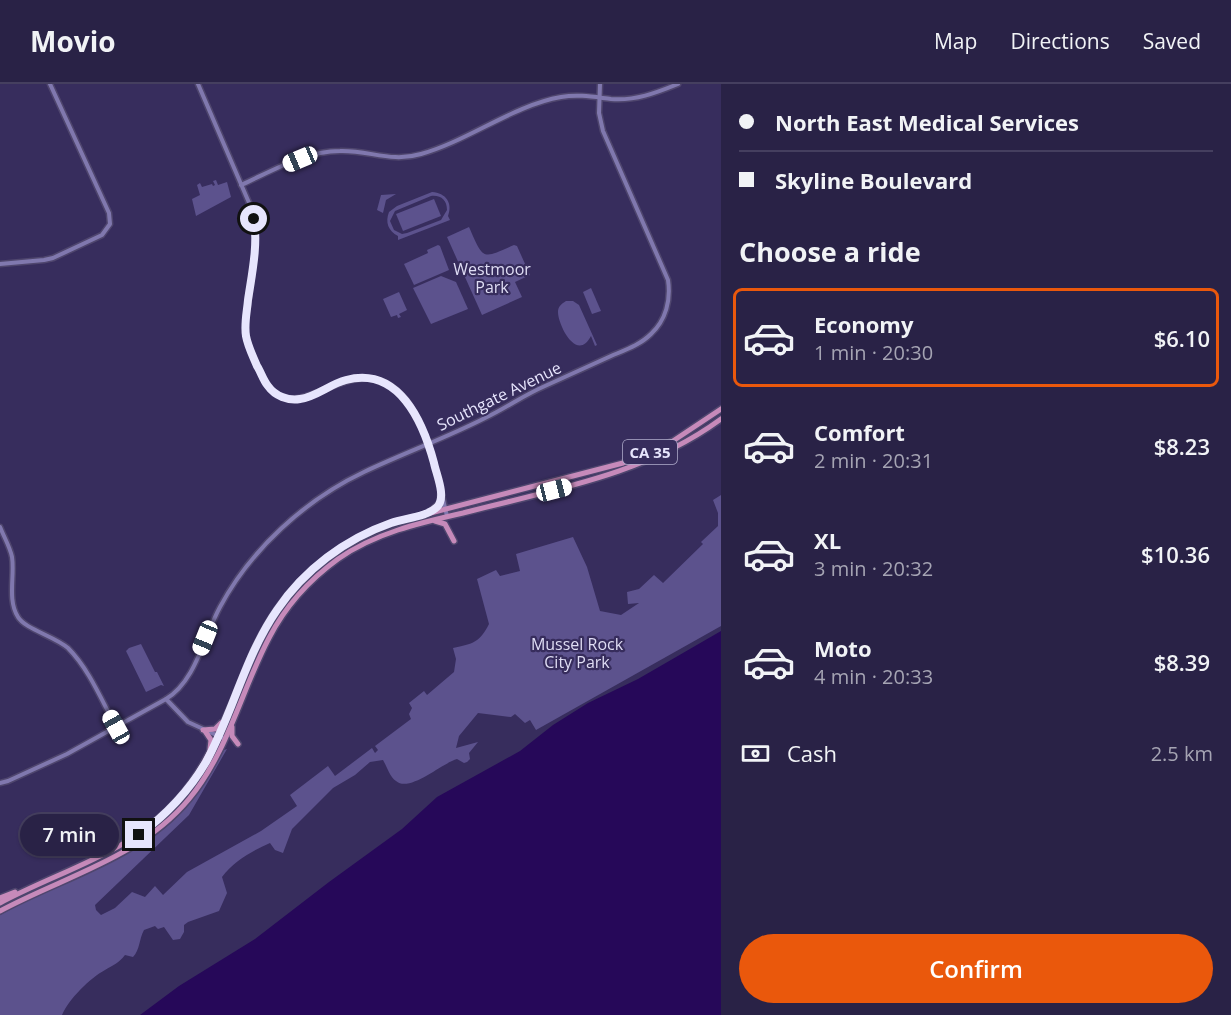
<!DOCTYPE html>
<meta charset="utf-8">
<style>
:root{--surface:#292246;--page:#312a4d;--text:#f1f3f6;--muted:#a5a4b3;--line:#453f5f;--accent:#ea580c}
body{margin:0;font-family:"Open Sans",sans-serif;background:var(--page);color:var(--text);height:100vh;display:flex;flex-direction:column;font-size:22px;white-space:nowrap}
*{box-sizing:border-box;margin:0}
p{font-size:20px;color:var(--muted)}
.icon{flex:none;width:33px;height:33px;fill:none;stroke:currentColor;stroke-width:2;stroke-linecap:round;stroke-linejoin:round}
.map{position:relative;flex:1;overflow:hidden}
.drawer{display:flex;flex-direction:column;background:var(--surface);width:510px}
.drawer>*{flex:none}
.hud{display:grid;align-content:center;height:132px;padding:0 18px;background:var(--surface)}
.end{position:absolute;width:27px;height:27px;margin:-14px;border:8px solid #e7e5fd;background:#111;box-shadow:0 0 0 3px #111}
.from{border-radius:50%}
.bubble{position:absolute;height:42px;border-radius:21px;background:var(--surface);box-shadow:0 2px 4px #0004,0 0 0 2px var(--line);font-size:20px;font-weight:600;line-height:42px;text-align:center}
.car{position:absolute;width:18px;height:36px;margin:-18px -9px;border-radius:8px;box-shadow:0 0 4px 2px #0007;background:linear-gradient(#fff 24%,#345 0 40%,#fff 0 76%,#345 0 86%,#fff 0)}
.hud b{display:flex;align-items:center;gap:21px;height:57px;font-size:22px}
.hud b+b{border-top:2px solid var(--line)}
.hud i{width:15px;height:15px;background:var(--text)}
ul{padding:0;list-style:none}
li{display:flex;align-items:center;gap:18px;height:99px;margin:0 12px 9px;padding:0 6px;border:3px solid transparent;border-radius:9px}
li div{flex:1}
li b{display:block;font-size:22px}
li em{font-style:normal;font-weight:600}
li.on{border-color:var(--accent)}
li>.icon{width:54px;height:54px;stroke-width:1.5}
h2{padding:0 18px;font-size:27px;line-height:72px}
.pay{display:flex;align-items:center;gap:15px;height:66px;padding:0 18px;font-size:22px}
.pay p{margin-inline-start:auto}
.button{display:flex;gap:12px;margin-top:auto;padding:12px 18px}
.button a{flex:1;height:69px;border-radius:36px;background:var(--accent);color:#fff;font-size:24px;font-weight:600;line-height:69px;text-align:center}
header{display:flex;align-items:center;gap:36px;box-sizing:border-box;height:84px;padding:0 30px;background:var(--surface);border-bottom:2px solid var(--line)}
header strong{font-size:28px}
nav{display:flex;gap:33px;margin-inline-start:auto;font-size:21px}
main{display:flex;flex:1;min-height:0}
.map>svg:first-child{display:block}
.green{fill:#5c528d;fill-rule:evenodd}
.water{fill:#260859}
.lines{fill:none;stroke-linecap:round;stroke-linejoin:round}
.minor-casing{stroke:#4f466e;stroke-width:7}
.major-casing{stroke:#4f466e;stroke-width:8}
.minor{stroke:#8078ae;stroke-width:4}
.major{stroke:#c68aba;stroke-width:5}
.route{stroke:#e7e5fd;stroke-width:8}
.labels{text-anchor:middle;dominant-baseline:central;stroke-width:4.5;stroke-linejoin:round;paint-order:stroke}
.shield{fill:#372d5d;stroke:#b2aecd;stroke-width:1.5}
.shield-label{font-size:15px;font-weight:bold;fill:#e7e5fd}
.park-label{font-size:16px;fill:#dfddf4;stroke:#372d5d}
.street-label{font-size:16px;fill:#e7e5fd;stroke:#372d5d}
</style>
<header>
<strong>Movio</strong>
<nav><a>Map</a><a>Directions</a><a>Saved</a></nav>
</header>
<main>
<div class="map">
<svg width="721" height="931" viewBox="0 0 721 931">
<rect width="100%" height="100%" fill="#372d5d"/>
<g class="green">
<path d="M216,96l2,5 9,-3 4,15 -35,19 -4,-17 8,-4 -3,-10 3,-2 2,4 10,-3 1,2 2,-1 -2,-4z"/>
<path d="M432,108c14,1 21,11 16,24l2,4 -52,20v-4c-10,-5 -13,-14 -9,-24l8,-6zM431,112c10,-1 16,4 16,14l-6,10 -34,13 -5,1 -8,-4 -4,-9 5,-10z"/>
<path d="M396,110l-10,6 -3,13 -6,-3 4,-15z"/>
<path d="M434,115l7,17 -38,15 -7,-17z"/>
<path d="M469,143c15,34 13,32 45,18l3,1 13,29 -15,7 7,15 -40,18 -35,-78z"/>
<path d="M438,161l2,1 9,24 -35,15 -10,-21 24,-11 -1,-3z"/>
<path d="M441,192l15,6 12,27 -37,15 -18,-36z"/>
<path d="M591,204l10,23 -9,3 -9,-22z"/>
<path d="M399,208l8,18 -8,4 2,3 -3,1 -1,-3 -6,2 -8,-18z"/>
<path d="M566,217h7l6,4 18,40 -2,1 -4,-10c-14,27 -33,-11 -33,-24 0,-5 3,-8 8,-11z"/>
<path d="M721,411v131l-185,104 -6,-10 -5,3 -10,-9 -4,3 -33,-4 -19,23 -3,12 22,-6 -9,11 1,6 -3,3 -3,1 -7,-4c-15,4 -47,34 -61,22 -6,-4 -9,-14 -13,-21l-13,2 -15,13 -22,13 -41,41 -9,24 -8,-3 -5,-7c-18,8 -36,18 -48,34l5,16 -8,18 -31,11 -4,3v7l-4,7 -7,1 -9,-13 -6,2 -3,-3 -11,4c-5,9 -4,20 -11,27l-8,-2c-6,8 -12,10 -20,15 -15,8 -36,29 -43,45h-62v-100c12,-6 24,-13 36,-19 50,-24 105,-41 144,-82 18,-19 31,-41 44,-64l3,-1 -38,66 -94,90 1,5 5,5 14,-7 17,-16 13,5 10,-11 8,9 24,-23 74,-41 36,-25 -7,-11 38,-29 7,10 37,-28 3,5 3,-3 -3,-4 36,-27 -2,-5 3,-6 -3,-5 15,-12 3,4 27,-23 2,-13 -3,-11c20,-4 27,-6 36,-24l-12,-45 19,-9 4,6 20,-5 -4,-17 57,-17 14,30 13,44 21,4 18,-12 -11,1 -1,-12 12,-3 15,-14 9,8 40,-39 -2,-2 17,-16v-13l-5,-13z"/>
<path d="M141,560l14,28h2l7,14 -3,-1 -15,7 -20,-41 3,-3z"/>
</g>
<path class="water" d="M721,547v384h-581l39,-29 76,-47 74,-57 73,-53 35,-32 83,-46 33,-26 35,-22 50,-24z"/>
<g class="lines">
<g class="minor-casing">
<g id="minor">
<path d="M198,0l52,121c11,32 2,67 -2,99 -2,11 -4,22 -2,32 2,10 7,20 11,30 3,6 6,14 11,20 32,44 91,-47 139,15 23,31 31,79 40,115"/>
<path d="M241,101c31,-14 64,-34 99,-34 29,-1 51,12 81,3 47,-13 93,-49 140,-57 18,-3 33,0 50,2 24,2 45,-6 67,-15"/>
<path d="M0,180l44,-4 9,-2 49,-23 8,-11 -1,-11 -59,-129"/>
<path d="M0,443c4,10 10,20 12,30 3,18 -5,43 6,60 7,12 36,19 50,31 21,21 34,53 48,79"/>
<path d="M166,615l22,23 37,17"/>
<path d="M0,699l8,-2 59,-27 99,-55c30,-18 38,-63 54,-92 31,-58 85,-107 144,-135 40,-19 82,-34 121,-54 21,-10 39,-23 60,-32 22,-10 44,-20 66,-30 14,-6 29,-11 40,-22 15,-14 20,-34 17,-54l-65,-149 -4,-18 1,-29"/>
</g>
</g>
<g class="major-casing">
<g id="major">
<path d="M432,426l8,-7 1,-12"/>
<path d="M435,437l10,3 9,17"/>
<path d="M232,643v9l6,8"/>
<path d="M203,646l12,-1 6,-6"/>
<path d="M205,647l6,9 -1,9"/>
<path d="M0,814l15,-6"/>
<path d="M0,819c61,-33 132,-50 179,-105 25,-28 38,-61 53,-95 10,-23 18,-48 31,-71 28,-53 76,-91 133,-110l227,-59 50,-22 48,-32"/>
<path d="M0,827c65,-35 140,-53 189,-112 39,-47 52,-108 80,-161 16,-31 40,-58 69,-79 37,-26 81,-36 125,-46 89,-23 182,-38 258,-94"/>
</g>
</g>
<use href="#minor" class="minor"/>
<use href="#major" class="major"/>
</g>
<g class="lines">
<path class="route" d="M139,751c27,-20 50,-44 67,-73 27,-49 39,-106 71,-152 27,-40 68,-71 114,-87 14,-5 36,-6 46,-16 10,-10 -1,-33 -3,-44 -11,-41 -35,-97 -88,-83 -16,4 -30,17 -46,19 -12,2 -25,-3 -32,-13 -5,-6 -7,-14 -11,-20 -4,-10 -9,-19 -11,-30 -2,-12 1,-24 2,-36 4,-27 10,-54 6,-81"/>
</g>
<g class="labels">
<rect class="shield" x="623" y="356" width="54" height="24" rx="4.5"/>
<g class="shield-label">
<text x="650" y="368">CA 35</text>
</g>
<g class="park-label">
<text x="492" y="185">Westmoor<tspan x="492" dy="18">Park</tspan></text>
<text x="577" y="560">Mussel Rock<tspan x="577" dy="18">City Park</tspan></text>
</g>
<g class="street-label">
<text transform="translate(499 312) rotate(-26)">Southgate Avenue</text>
</g>
</g>
</svg>
<i class="end from" style="left:254px;top:135px"></i>
<i class="end" style="left:139px;top:751px"></i>
<div class="bubble" style="left:20px;top:730px;width:99px">7 min</div>
<i class="car" style="left:300px;top:75px;rotate:247deg"></i>
<i class="car" style="left:554px;top:406px;rotate:76deg"></i>
<i class="car" style="left:205px;top:554px;rotate:202deg"></i>
<i class="car" style="left:116px;top:643px;rotate:331deg"></i>
</div>
<section class="drawer">
<div class="hud">
<b><i class="from"></i>North East Medical Services</b>
<b><i></i>Skyline Boulevard</b>
</div>
<h2>Choose a ride</h2>
<ul>
<li class="on"><svg class="icon" aria-label="car" viewBox="0 0 24 24"><path d="M5 17H2v-5l4-1 3-4h7l3 4 3 1v5h-3M9 17h6M6 11h13"/><circle cx="7" cy="17" r="2"/><circle cx="17" cy="17" r="2"/></svg><div><b>Economy</b><p>1 min · 20:30</p></div><em>$6.10</em></li>
<li><svg class="icon" aria-label="car" viewBox="0 0 24 24"><path d="M5 17H2v-5l4-1 3-4h7l3 4 3 1v5h-3M9 17h6M6 11h13"/><circle cx="7" cy="17" r="2"/><circle cx="17" cy="17" r="2"/></svg><div><b>Comfort</b><p>2 min · 20:31</p></div><em>$8.23</em></li>
<li><svg class="icon" aria-label="car" viewBox="0 0 24 24"><path d="M5 17H2v-5l4-1 3-4h7l3 4 3 1v5h-3M9 17h6M6 11h13"/><circle cx="7" cy="17" r="2"/><circle cx="17" cy="17" r="2"/></svg><div><b>XL</b><p>3 min · 20:32</p></div><em>$10.36</em></li>
<li><svg class="icon" aria-label="car" viewBox="0 0 24 24"><path d="M5 17H2v-5l4-1 3-4h7l3 4 3 1v5h-3M9 17h6M6 11h13"/><circle cx="7" cy="17" r="2"/><circle cx="17" cy="17" r="2"/></svg><div><b>Moto</b><p>4 min · 20:33</p></div><em>$8.39</em></li>
</ul>
<div class="pay"><svg class="icon" aria-label="cash" viewBox="0 0 24 24"><path d="M3 7h18v10H3z"/><circle cx="12" cy="12" r="2"/></svg>Cash<p>2.5 km</p></div>
<div class="button"><a>Confirm</a></div>
</section>
</main>
